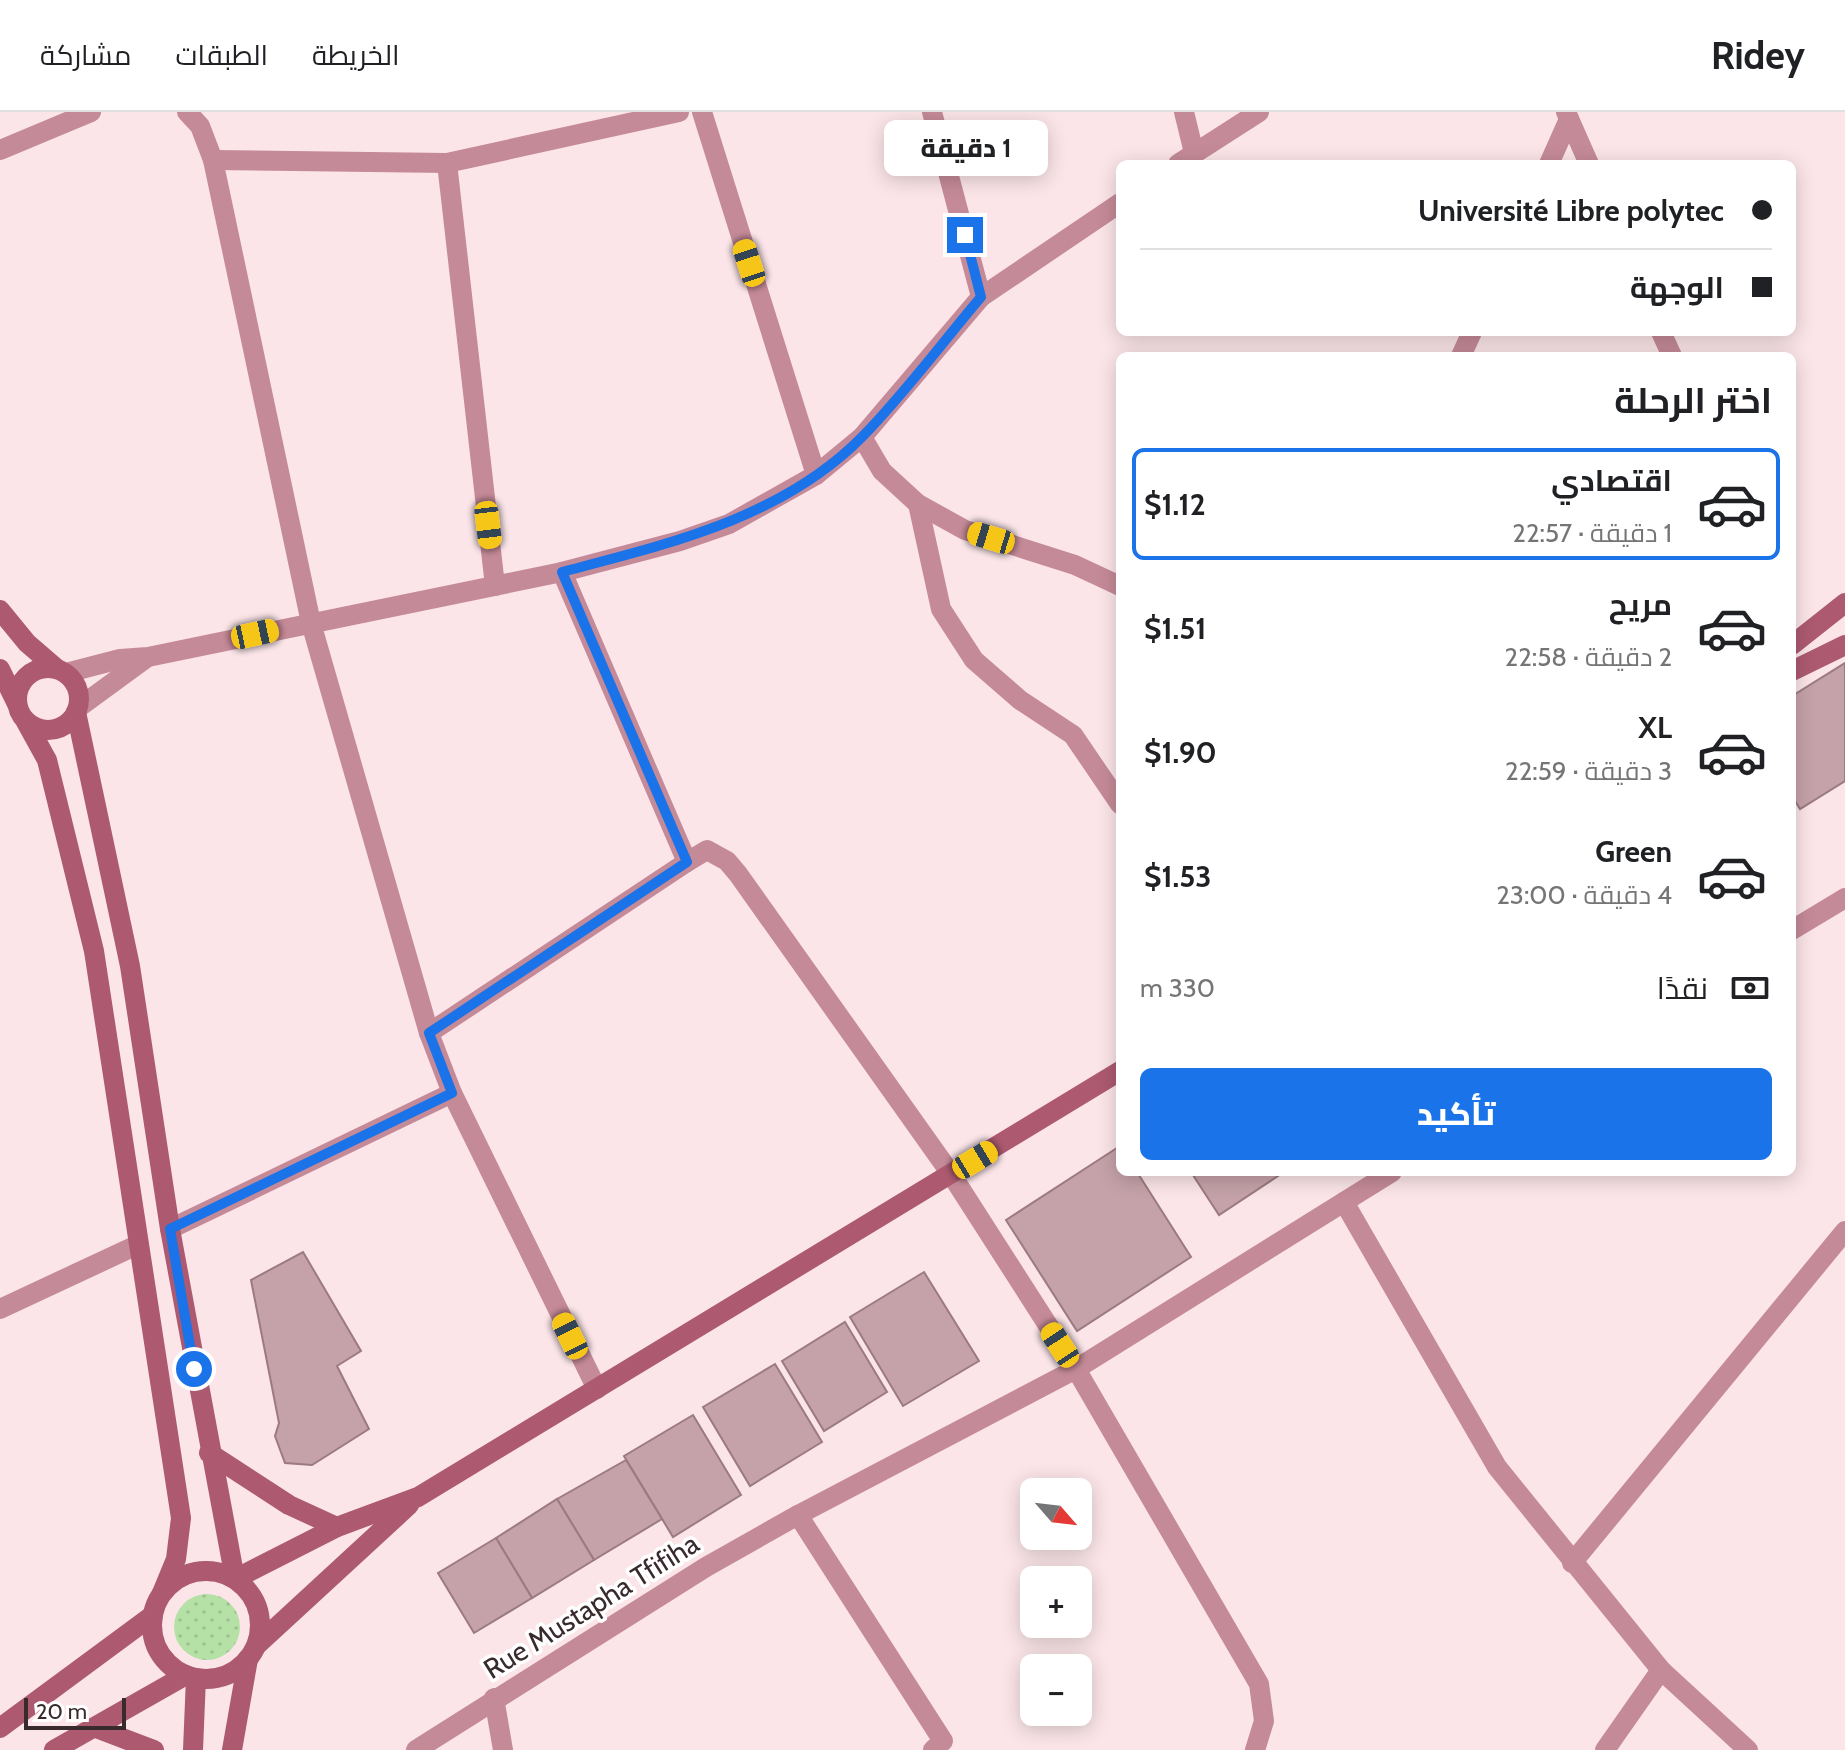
<!DOCTYPE html>
<html lang="ar">
<meta charset="utf-8">
<style>
:root{--surface:#fff;--page:#f6f6f6;--text:#202124;--muted:#757577;--line:#e0e0e0;--accent:#1a73e8}
body{margin:0;font-family:Cabin,Cairo,sans-serif;background:var(--page);color:var(--text);direction:rtl;height:100vh;display:flex;flex-direction:column;font-size:30px;white-space:nowrap}
*{box-sizing:border-box;margin:0}
p{font-size:26px;color:var(--muted)}
.icon{flex:none;width:44px;height:44px;fill:none;stroke:currentColor;stroke-width:2;stroke-linecap:round;stroke-linejoin:round}
.map{position:relative;flex:1;overflow:hidden;direction:ltr}
.panel{position:absolute;left:1116px;top:240px;width:680px;height:824px;display:flex;flex-direction:column;background:var(--surface);border-radius:12px;box-shadow:0 4px 20px #0003;direction:rtl}
.panel>*{flex:none}
.top-card{position:absolute;left:1116px;top:48px;width:680px;height:176px;border-radius:12px;box-shadow:0 4px 20px #0003;direction:rtl;display:grid;align-content:center;height:176px;padding:0 24px;background:var(--surface)}
.needle{width:52px;rotate:118deg}
.fabs{position:absolute;left:1020px;top:1366px;display:grid;gap:16px}
.fabs a{display:grid;place-items:center;width:72px;height:72px;border-radius:12px;background:var(--surface);box-shadow:0 4px 20px #0003;font-size:40px}
.scale{position:absolute;left:24px;bottom:20px;width:102px;box-sizing:border-box;padding-left:8px;border:4px solid #382a2d;border-top:0;font-size:22px;line-height:28px;white-space:nowrap;color:#382a2d;-webkit-text-stroke:6px #fff;paint-order:stroke}
.end{position:absolute;width:36px;height:36px;margin:-18px;border:10px solid #1a73e8;background:#fff;box-shadow:0 0 0 4px #fff}
.from{border-radius:50%}
.bubble{position:absolute;height:56px;border-radius:12px;background:var(--surface);box-shadow:0 4px 20px #0003;font-size:26px;font-weight:800;line-height:56px;text-align:center;direction:rtl}
.car{position:absolute;width:24px;height:48px;margin:-24px -12px;border-radius:10px;box-shadow:0 0 6px 2px #0007;background:linear-gradient(#f5c518 24%,#345 0 40%,#f5c518 0 76%,#345 0 86%,#f5c518 0)}
.top-card b{display:flex;align-items:center;gap:28px;height:76px;font-size:30px}
.top-card b+b{border-top:2px solid var(--line)}
.top-card i{width:20px;height:20px;background:var(--text)}
ul{padding:0;list-style:none}
li{display:flex;align-items:center;gap:24px;height:112px;margin:0 16px 12px;padding:0 8px;border:4px solid transparent;border-radius:12px}
li div{flex:1}
li b{display:block;font-size:30px}
li em{font-style:normal;font-weight:800}
li.selected{border-color:var(--accent)}
li>.icon{width:72px;height:72px;stroke-width:1.5}
h2{padding:0 24px;font-size:36px;line-height:96px}
.pay{display:flex;align-items:center;gap:20px;height:88px;padding:0 24px;font-size:30px}
.pay p{margin-inline-start:auto}
.button{display:flex;gap:16px;margin-top:auto;padding:16px 24px}
.button a{flex:1;height:92px;border-radius:12px;background:var(--accent);color:#fff;font-size:32px;font-weight:800;line-height:92px;text-align:center}
header{display:flex;align-items:center;gap:48px;box-sizing:border-box;height:112px;padding:0 40px;background:var(--surface);border-bottom:2px solid var(--line)}
header strong{font-size:38px}
nav{display:flex;gap:44px;margin-inline-start:auto;font-size:28px}
.map>svg:first-child{display:block}
.green{fill:url(#green-dots)}
.building{fill:#c5a2a9;stroke:#9c7a81;stroke-width:2}
.lines{fill:none;stroke-linecap:round;stroke-linejoin:round}
.minor{stroke:#c58a98;stroke-width:20}
.secondary{stroke:#ad5a70;stroke-width:20}
.route{stroke:#1a73e8;stroke-width:10}
.labels{text-anchor:middle;dominant-baseline:central;stroke-width:7;stroke-linejoin:round;paint-order:stroke}
.street-label{font-size:28px;fill:#382a2d;stroke:#fff}
</style>
<header>
<strong>Ridey</strong>
<nav><a>الخريطة</a><a>الطبقات</a><a>مشاركة</a></nav>
</header>
<div class="map">
<svg width="1845" height="1638" viewBox="0 0 1845 1638">
<defs>
<pattern id="green-dots" width="8" height="8" patternUnits="userSpaceOnUse" patternTransform="scale(2)"><rect width="8" height="8" fill="#b6e1a6"/><path d="M2 2h.1M6 6h.1" fill="none" stroke="#9dc18f" stroke-width="1.8" stroke-linecap="round"/></pattern>
</defs>
<rect width="100%" height="100%" fill="#fbe5e9"/>
<circle class="green" cx="207" cy="1515" r="33"/>
<g class="building">
<path d="M1845,551v118l-45,28 -8,-13v-100z"/>
<path d="M1120,1034v26h17l54,85 -114,74 -71,-111z"/>
<path d="M1191,1060h93l-65,43z"/>
<path d="M303,1140l58,99 -24,15 32,63 -57,36 -27,-2 -10,-27 4,-13 -28,-143z"/>
<path d="M924,1160l55,89 -76,45 -53,-89z"/>
<path d="M845,1210l42,70 -63,39 -42,-70z"/>
<path d="M775,1252l47,78 -72,44 -47,-79z"/>
<path d="M693,1303l48,80 -68,42 -49,-81z"/>
<path d="M626,1348l36,59 -68,41 -37,-61z"/>
<path d="M557,1387l37,61 -62,38 -36,-60z"/>
<path d="M496,1426l36,60 -58,35 -36,-60z"/>
</g>
<g class="lines">
<g class="minor">
<path d="M702,0l114,363"/>
<path d="M932,0l49,185"/>
<path d="M1184,0l10,41"/>
<path d="M1566,0l23,52"/>
<path d="M0,38l91,-38"/>
<path d="M213,48l234,3 232,-51"/>
<path d="M447,51l48,423"/>
<path d="M1178,52l81,-52"/>
<path d="M1549,52l20,-45"/>
<path d="M1661,220l11,24"/>
<path d="M1461,244l11,-24"/>
<path d="M862,325l119,-140 139,-94"/>
<path d="M918,392l23,105 33,51 46,40 53,35 47,69"/>
<path d="M562,460l125,290 20,-12 20,11 11,13 213,300 125,195 183,315 5,37 -9,29"/>
<path d="M66,561l54,-14 28,-2 414,-85 118,-31 49,-17 87,-49 46,-38 20,34 36,33 47,26 110,35 45,21"/>
<path d="M78,596l67,-49"/>
<path d="M1792,818l53,-32"/>
<path d="M429,921l258,-171"/>
<path d="M452,981l145,296"/>
<path d="M1344,1090l153,265 164,203 87,80"/>
<path d="M170,1117l282,-136 -23,-60 -118,-410 -98,-463 -13,-34 -13,-14"/>
<path d="M0,1197l137,-64"/>
<path d="M1572,1451l273,-332"/>
<path d="M494,1586l9,52"/>
<path d="M416,1638l290,-183 92,-52"/>
<path d="M933,1638l10,-9 -145,-226 278,-146 316,-197"/>
<path d="M1605,1638l56,-80"/>
</g>
<g class="secondary">
<path d="M0,498l27,33 29,25"/>
<path d="M1792,533l53,-42"/>
<circle cx="48" cy="587" r="31"/>
<path d="M0,557l17,35"/>
<path d="M1792,559l53,-26"/>
<path d="M76,600l54,254 40,263 65,350 102,-52 81,-30 702,-426"/>
<path d="M26,610l21,38 47,191 87,567 -5,41 -14,34"/>
<path d="M209,1341l80,52 48,22"/>
<circle cx="206" cy="1513" r="54"/>
<path d="M256,1534l153,-141"/>
<path d="M0,1616l153,-113"/>
<path d="M96,1616l58,22"/>
<path d="M54,1638l132,-75"/>
<path d="M193,1638l3,-72"/>
<path d="M232,1638l16,-91"/>
</g>
</g>
<g class="lines">
<path class="route" d="M194,1257l-24,-140 282,-136 -23,-60 258,-171 -125,-290c106,-28 221,-54 301,-136 42,-43 79,-93 118,-139l-16,-62"/>
</g>
<g class="labels">
<g class="street-label">
<text transform="translate(591 1494) rotate(-32)">Rue Mustapha Tfifiha</text>
</g>
</g>
</svg>
<div class="fabs">
<a><svg class="needle" viewBox="-14 -14 28 28"><path d="M0-13l5 13h-10z" fill="#e53935"/><path d="M0 13l5-13h-10z" fill="#757577"/></svg></a>
<a>+</a>
<a>−</a>
</div>
<div class="scale">20 m</div>
<i class="end from" style="left:194px;top:1257px"></i>
<i class="end" style="left:965px;top:123px"></i>
<div class="bubble" style="left:884px;top:8px;width:164px">1 دقيقة</div>
<i class="car" style="left:749px;top:151px;rotate:342deg"></i>
<i class="car" style="left:488px;top:413px;rotate:173deg"></i>
<i class="car" style="left:991px;top:426px;rotate:287deg"></i>
<i class="car" style="left:255px;top:522px;rotate:78deg"></i>
<i class="car" style="left:975px;top:1048px;rotate:59deg"></i>
<i class="car" style="left:570px;top:1224px;rotate:334deg"></i>
<i class="car" style="left:1060px;top:1233px;rotate:327deg"></i>
<div class="top-card">
<b><i class="from"></i>Université Libre polytec</b>
<b><i></i>الوجهة</b>
</div>
<section class="panel">
<h2>اختر الرحلة</h2>
<ul>
<li class="selected"><svg class="icon" aria-label="car" viewBox="0 0 24 24"><path d="M5 17H2v-5l4-1 3-4h7l3 4 3 1v5h-3M9 17h6M6 11h13"/><circle cx="7" cy="17" r="2"/><circle cx="17" cy="17" r="2"/></svg><div><b>اقتصادي</b><p>1 دقيقة · 22:57</p></div><em>$1.12</em></li>
<li><svg class="icon" aria-label="car" viewBox="0 0 24 24"><path d="M5 17H2v-5l4-1 3-4h7l3 4 3 1v5h-3M9 17h6M6 11h13"/><circle cx="7" cy="17" r="2"/><circle cx="17" cy="17" r="2"/></svg><div><b>مريح</b><p>2 دقيقة · 22:58</p></div><em>$1.51</em></li>
<li><svg class="icon" aria-label="car" viewBox="0 0 24 24"><path d="M5 17H2v-5l4-1 3-4h7l3 4 3 1v5h-3M9 17h6M6 11h13"/><circle cx="7" cy="17" r="2"/><circle cx="17" cy="17" r="2"/></svg><div><b>XL</b><p>3 دقيقة · 22:59</p></div><em>$1.90</em></li>
<li><svg class="icon" aria-label="car" viewBox="0 0 24 24"><path d="M5 17H2v-5l4-1 3-4h7l3 4 3 1v5h-3M9 17h6M6 11h13"/><circle cx="7" cy="17" r="2"/><circle cx="17" cy="17" r="2"/></svg><div><b>Green</b><p>4 دقيقة · 23:00</p></div><em>$1.53</em></li>
</ul>
<div class="pay"><svg class="icon" aria-label="cash" viewBox="0 0 24 24"><path d="M3 7h18v10H3z"/><circle cx="12" cy="12" r="2"/></svg>نقدًا<p>330 m</p></div>
<div class="button"><a>تأكيد</a></div>
</section>
</div>
